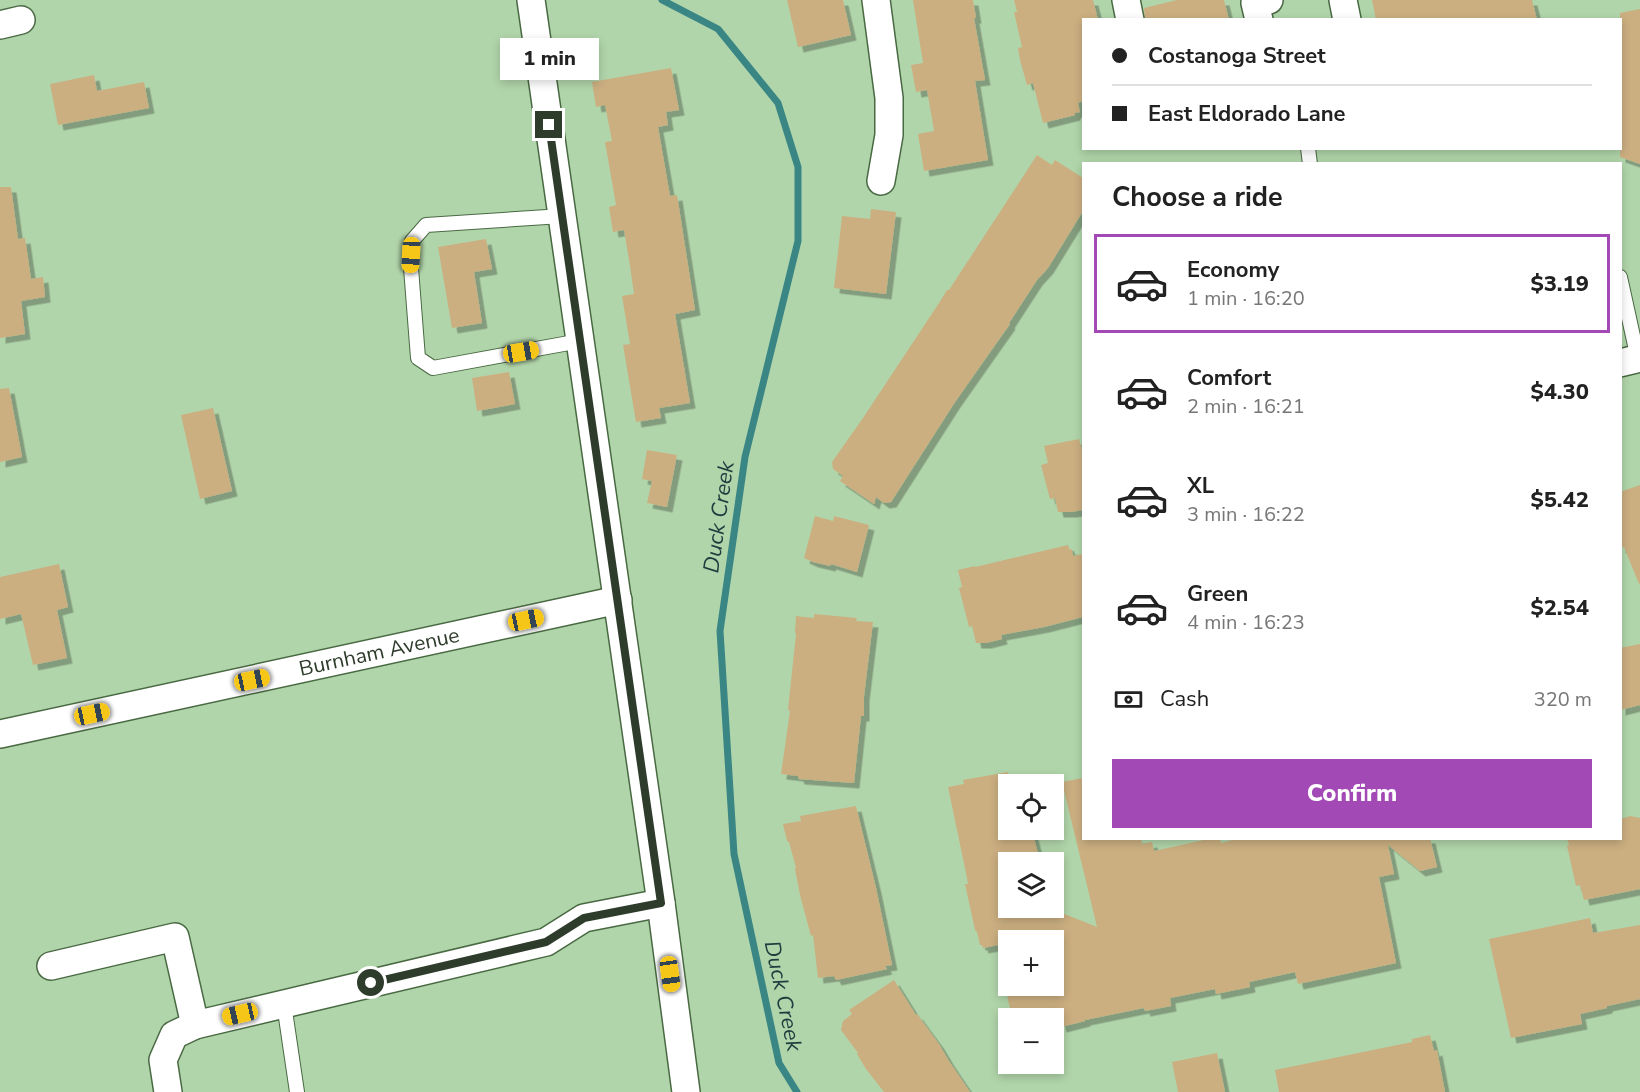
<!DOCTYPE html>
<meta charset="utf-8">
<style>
:root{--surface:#fff;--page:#f6f6f6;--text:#222;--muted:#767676;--line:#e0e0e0;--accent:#a249b5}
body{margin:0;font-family:"Nunito Sans",sans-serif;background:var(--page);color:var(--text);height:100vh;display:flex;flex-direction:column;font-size:22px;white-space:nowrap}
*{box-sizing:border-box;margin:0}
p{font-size:20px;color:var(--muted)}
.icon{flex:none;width:33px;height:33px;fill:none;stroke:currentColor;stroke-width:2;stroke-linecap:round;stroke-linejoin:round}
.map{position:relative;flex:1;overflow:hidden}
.side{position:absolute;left:1082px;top:162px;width:540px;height:678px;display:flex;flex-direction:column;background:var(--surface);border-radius:0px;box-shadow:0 3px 9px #0003}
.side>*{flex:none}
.guide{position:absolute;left:1082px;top:18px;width:540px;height:132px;border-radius:0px;box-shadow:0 3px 9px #0003;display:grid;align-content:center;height:132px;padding:0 30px;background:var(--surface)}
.controls{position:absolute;left:998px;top:774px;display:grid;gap:12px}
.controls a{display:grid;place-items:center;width:66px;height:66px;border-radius:0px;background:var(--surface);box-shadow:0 3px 9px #0003;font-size:30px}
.end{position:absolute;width:27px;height:27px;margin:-14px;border:8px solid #2e3c2b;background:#fff;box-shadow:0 0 0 3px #fff}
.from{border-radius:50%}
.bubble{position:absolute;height:42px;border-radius:0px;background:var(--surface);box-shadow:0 3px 9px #0003;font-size:20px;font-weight:800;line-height:42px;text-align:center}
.car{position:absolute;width:18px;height:36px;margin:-18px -9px;border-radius:8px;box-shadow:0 0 4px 2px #0007;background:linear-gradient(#f5c518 24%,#345 0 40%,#f5c518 0 76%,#345 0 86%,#f5c518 0)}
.guide b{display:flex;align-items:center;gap:21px;height:57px;font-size:22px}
.guide b+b{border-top:2px solid var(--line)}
.guide i{width:15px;height:15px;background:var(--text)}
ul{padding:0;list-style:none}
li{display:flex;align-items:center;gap:18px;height:99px;margin:0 12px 9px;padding:0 18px;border:3px solid transparent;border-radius:0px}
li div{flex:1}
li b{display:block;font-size:22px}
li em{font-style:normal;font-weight:800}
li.active{border-color:var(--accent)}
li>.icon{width:54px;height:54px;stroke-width:1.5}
h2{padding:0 30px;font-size:27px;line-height:72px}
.pay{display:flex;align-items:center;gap:15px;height:66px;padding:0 30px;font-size:22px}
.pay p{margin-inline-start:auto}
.button{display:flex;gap:12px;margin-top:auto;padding:12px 30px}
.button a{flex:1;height:69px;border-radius:0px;background:var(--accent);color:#fff;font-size:24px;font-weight:800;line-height:69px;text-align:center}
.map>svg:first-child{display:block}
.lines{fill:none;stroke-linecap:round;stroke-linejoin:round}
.stream{stroke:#398685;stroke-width:7}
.building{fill:#cbaf81;filter:url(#shadow)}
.lane-casing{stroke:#496943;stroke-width:16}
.street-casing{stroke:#496943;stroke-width:30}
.lane{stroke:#fff;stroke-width:14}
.street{stroke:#fff;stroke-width:27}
.route{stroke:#2e3c2b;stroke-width:8}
.labels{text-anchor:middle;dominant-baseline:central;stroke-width:4.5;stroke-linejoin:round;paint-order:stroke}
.street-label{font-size:21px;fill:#2e3c2b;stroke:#b1d5aa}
.water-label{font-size:22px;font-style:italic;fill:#1e3d3f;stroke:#b1d5aa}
</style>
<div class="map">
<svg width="1640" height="1092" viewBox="0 0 1640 1092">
<defs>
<filter id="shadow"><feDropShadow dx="5.5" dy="5.5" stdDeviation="0" flood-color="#0004"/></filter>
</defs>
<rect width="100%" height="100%" fill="#b1d5aa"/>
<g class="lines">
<path class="stream" d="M662,0l56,29 60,74 20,64v74l-53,216 -25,174 14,223 45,209 18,29"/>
</g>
<g class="building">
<path d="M787,0h56l8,35 -53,12z"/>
<path d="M913,0h60l3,18h-2l11,62 -10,1 13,79 -64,11 -6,-37 16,-3 -7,-41 -11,2 -5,-27 12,-2z"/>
<path d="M1014,0h79l5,20h-15v81l-5,2 2,9 -5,1v2l-32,8 -10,-40 -6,2 -7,-25 -2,-12 4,-1 -8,-35h3z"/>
<path d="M1177,0h47l5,20h-84l-1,-12z"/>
<path d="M1372,0h160l5,20h-161z"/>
<path d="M1640,9v155l-20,-7v-144z"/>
<path d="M671,68l8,42 -13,2 2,13 -10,2 12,69 7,-1 18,115 -20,4 15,89 -31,5 2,10 -25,4 -13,-77 7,-1 -8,-48 12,-2 -4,-28 -6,-36 -11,2 -4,-25 7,-2 -11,-63 7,-1 -7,-36 -9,2 -4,-25z"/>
<path d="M94,75l3,16 47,-9 5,26 -91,17 -8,-41z"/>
<path d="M1037,155l15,10 3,-5 28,18v33l-35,57 -11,12 -28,43 1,1 -10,14 -45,64 -64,100 -7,1 -8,-6 -2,7 -34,-23 3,-5 -10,-7 -1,-7 31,-44 76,-115 8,-13h2z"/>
<path d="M0,187h11l7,52 7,-1 6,41 12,-2 2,20 -24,4 4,33 -25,4z"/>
<path d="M871,209l25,3 -10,82 -52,-6 8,-72 28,3z"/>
<path d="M486,239l6,30 -18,3 8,51 -30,5 -14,-81z"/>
<path d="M509,372l6,32 -38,7 -5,-33z"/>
<path d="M9,388l13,69 -22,5v-73z"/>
<path d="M213,408l19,83 -32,8 -19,-84z"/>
<path d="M1079,439l4,14v57l-12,2h-13l-3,-14 -5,1 -9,-34 7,-2 -4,-17z"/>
<path d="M647,450l30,5 -10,52 -20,-4 5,-22 -10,-2z"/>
<path d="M1640,485v98l-1,1 -15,-37 -4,1v-56z"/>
<path d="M815,516l18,5 1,-5 35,9 -12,47 -26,-8 -1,2 -17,-4 -9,-4z"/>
<path d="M1068,545l2,5 2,-1 1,7 10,-2v63l-39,10 -43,8 1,4 -16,4h-10l-4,-17 -3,1 -10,-39 3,-1 -4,-17 17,-4v1z"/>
<path d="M59,564l9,43 -11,3 10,48 -34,7 -12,-51 -21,5v-42z"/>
<path d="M814,614l43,4 -1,3 17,1 -9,74v20h-3l-7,67 -55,-4 -1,-3 -17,-2 9,-63 -2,-1 3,-29 5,-47 -1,-2 1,-16 18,2z"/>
<path d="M1640,644v61l-20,5v-62z"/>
<path d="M1008,772v58h24l8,32h-32v46h42l2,7 10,-2 35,14 -35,-145 21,-4v60h58l1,6 10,-2 2,9 59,-13h7l1,5 19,-5h190l7,29 -17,4 -32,-26 6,29 -15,3 17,86 -98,21 -3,-12 -46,10 1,5 -34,7 -1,-5 -45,9 1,8 -26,5 -1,-3 -59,12v1l-24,6 -2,-9h-47l-7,-32h48v-51l-31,5h-14v3l-25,5 -1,-3h-2l-3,-13 -2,-2 -10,-46h3l-2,-11 -18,-86 16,-3 -1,-4z"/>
<path d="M856,806l20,82 16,77 -7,1 2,3 -51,11 -2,-4 -16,2 -5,-43 -2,1 -11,-41 -5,-26 1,-1 -7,-26 -2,-1 -4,-17 18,-3 -1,-5z"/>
<path d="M1631,816l9,2v71l-56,11 -4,-15 -4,1 -9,-40 2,-1 -2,-7h53v-19z"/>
<path d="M1590,918l3,15 47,-8v74l-33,7v2l-27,6 2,10 -71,14 -22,-99z"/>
<path d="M894,980l22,35 1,-1 22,30 10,17 21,31h-86l-18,-23 -9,-15 1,-1 -17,-23 2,-9 9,-7 -3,-4z"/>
<path d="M1430,1035l4,16 3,-1 8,42h-166l-4,-22 137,-28v-3z"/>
<path d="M1217,1053l8,39h-47l-6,-30z"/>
</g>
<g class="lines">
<g class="lane-casing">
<g id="lane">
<path d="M1308,148l2,16"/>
<path d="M562,216l-136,9 -14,16 -1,27 7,90 15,10 147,-27"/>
<path d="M1620,277l18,82"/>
<path d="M284,1004l13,88"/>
</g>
</g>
<g class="street-casing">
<g id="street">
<path d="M531,0l130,903 25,189"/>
<path d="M876,0l13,98v37l-8,46"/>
<path d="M1126,0l4,20"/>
<path d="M1343,0l4,20"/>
<path d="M1259,20l-4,-17 14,-3"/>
<path d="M0,25l21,-5"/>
<path d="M1620,363l20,-5"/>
<path id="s1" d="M0,734l618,-134"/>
<path d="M51,966l124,-29 20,88"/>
<path d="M168,1092l-5,-32 11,-25 21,-10 351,-83 38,-24 77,-15"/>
</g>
</g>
<use href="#lane" class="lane"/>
<use href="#street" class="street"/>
</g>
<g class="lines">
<path class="route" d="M371,983l175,-41 38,-24 77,-15 -112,-778"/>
</g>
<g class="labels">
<g class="street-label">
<text stroke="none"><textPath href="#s1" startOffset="388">Burnham Avenue</textPath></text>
</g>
<g class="water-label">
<text transform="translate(719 517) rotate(-82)">Duck Creek</text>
<text transform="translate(783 996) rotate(78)">Duck Creek</text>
</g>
</g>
</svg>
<div class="controls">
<a><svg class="icon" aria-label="locate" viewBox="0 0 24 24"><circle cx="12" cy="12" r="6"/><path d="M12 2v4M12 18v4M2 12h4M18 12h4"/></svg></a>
<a><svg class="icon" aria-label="layers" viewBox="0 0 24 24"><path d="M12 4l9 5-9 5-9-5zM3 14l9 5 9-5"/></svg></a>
<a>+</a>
<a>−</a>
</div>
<i class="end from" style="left:371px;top:983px"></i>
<i class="end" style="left:549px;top:125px"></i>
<div class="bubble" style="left:500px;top:38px;width:99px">1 min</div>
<i class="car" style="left:411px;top:255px;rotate:183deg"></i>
<i class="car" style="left:521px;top:352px;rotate:80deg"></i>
<i class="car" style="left:526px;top:620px;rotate:78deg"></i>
<i class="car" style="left:252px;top:680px;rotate:78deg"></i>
<i class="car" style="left:92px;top:714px;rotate:78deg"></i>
<i class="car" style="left:670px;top:974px;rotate:172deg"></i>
<i class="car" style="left:240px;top:1014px;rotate:257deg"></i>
<div class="guide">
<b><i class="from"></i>Costanoga Street</b>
<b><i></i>East Eldorado Lane</b>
</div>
<section class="side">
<h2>Choose a ride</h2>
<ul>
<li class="active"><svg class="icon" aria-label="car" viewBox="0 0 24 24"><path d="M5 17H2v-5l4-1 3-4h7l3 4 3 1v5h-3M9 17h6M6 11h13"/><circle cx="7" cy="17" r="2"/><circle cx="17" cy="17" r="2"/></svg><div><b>Economy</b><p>1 min · 16:20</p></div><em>$3.19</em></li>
<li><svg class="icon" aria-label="car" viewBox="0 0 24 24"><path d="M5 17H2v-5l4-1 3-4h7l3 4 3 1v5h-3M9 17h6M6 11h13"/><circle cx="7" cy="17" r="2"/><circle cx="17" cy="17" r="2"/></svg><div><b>Comfort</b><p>2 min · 16:21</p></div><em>$4.30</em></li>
<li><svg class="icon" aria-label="car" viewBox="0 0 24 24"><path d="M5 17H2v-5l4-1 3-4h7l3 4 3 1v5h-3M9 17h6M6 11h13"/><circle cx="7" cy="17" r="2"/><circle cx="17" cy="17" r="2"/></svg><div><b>XL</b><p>3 min · 16:22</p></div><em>$5.42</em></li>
<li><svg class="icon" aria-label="car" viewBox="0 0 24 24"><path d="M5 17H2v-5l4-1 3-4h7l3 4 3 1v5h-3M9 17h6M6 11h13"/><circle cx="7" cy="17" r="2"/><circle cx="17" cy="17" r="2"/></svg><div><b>Green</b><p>4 min · 16:23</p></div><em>$2.54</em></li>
</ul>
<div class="pay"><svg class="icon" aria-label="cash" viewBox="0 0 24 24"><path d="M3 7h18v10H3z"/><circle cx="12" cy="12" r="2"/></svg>Cash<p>320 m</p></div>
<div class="button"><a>Confirm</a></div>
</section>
</div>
